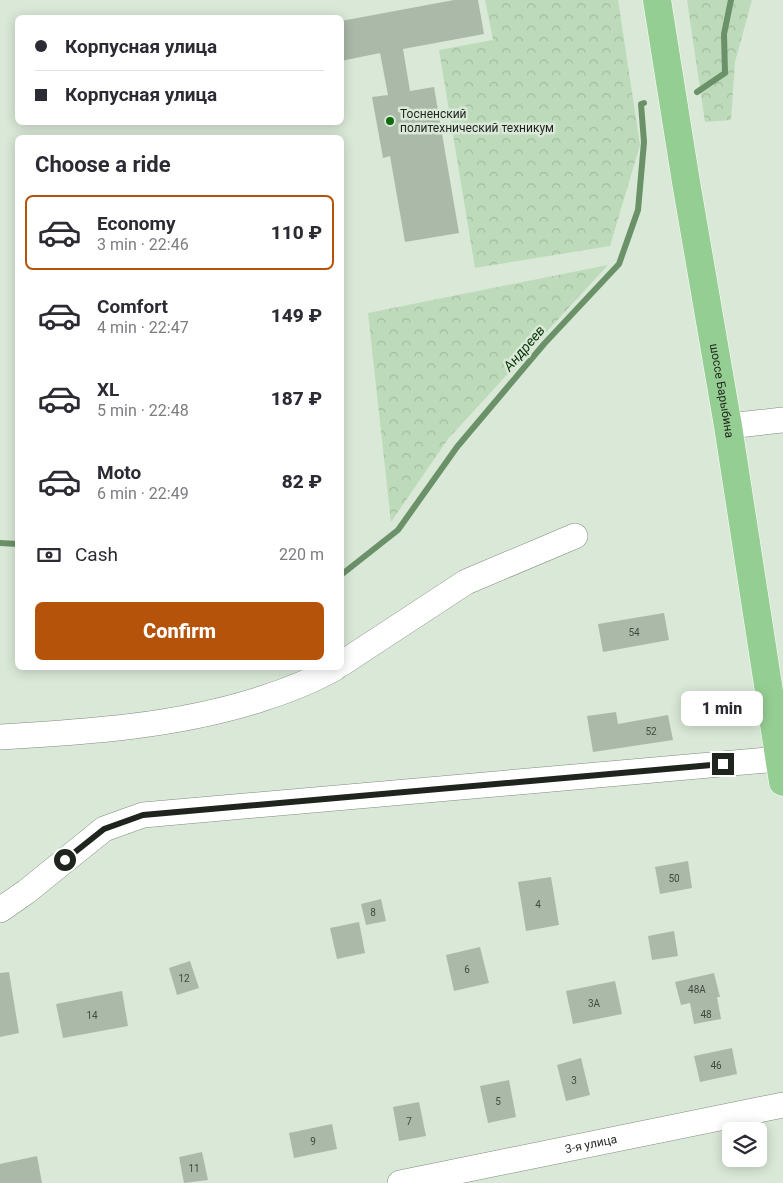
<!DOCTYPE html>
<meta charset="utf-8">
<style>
:root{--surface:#fff;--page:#f7f7f7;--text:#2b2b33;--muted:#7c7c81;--line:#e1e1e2;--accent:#b45309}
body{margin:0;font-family:Roboto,sans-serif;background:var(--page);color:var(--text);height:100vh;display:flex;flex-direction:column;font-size:19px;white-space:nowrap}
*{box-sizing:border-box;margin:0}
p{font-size:16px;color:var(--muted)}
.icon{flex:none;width:28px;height:28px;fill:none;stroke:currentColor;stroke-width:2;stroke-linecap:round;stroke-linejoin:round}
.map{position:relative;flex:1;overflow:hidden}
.panel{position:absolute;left:15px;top:135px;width:329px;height:535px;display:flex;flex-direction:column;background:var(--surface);border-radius:8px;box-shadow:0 2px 12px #0003}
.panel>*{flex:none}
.guide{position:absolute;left:15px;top:15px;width:329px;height:110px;border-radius:8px;box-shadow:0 2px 12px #0003;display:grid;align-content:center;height:110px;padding:0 20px;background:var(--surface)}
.controls{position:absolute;left:722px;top:1122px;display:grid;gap:10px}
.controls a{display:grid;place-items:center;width:45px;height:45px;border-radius:8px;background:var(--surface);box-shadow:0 2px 12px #0003;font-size:25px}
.end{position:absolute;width:22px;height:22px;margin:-11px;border:6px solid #1f241e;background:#fff;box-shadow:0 0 0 2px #fff}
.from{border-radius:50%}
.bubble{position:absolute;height:35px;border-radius:8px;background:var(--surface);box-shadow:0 2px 12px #0003;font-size:16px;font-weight:800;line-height:35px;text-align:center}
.guide b{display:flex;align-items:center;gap:18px;height:48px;font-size:19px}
.guide b+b{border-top:1px solid var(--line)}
.guide i{width:12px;height:12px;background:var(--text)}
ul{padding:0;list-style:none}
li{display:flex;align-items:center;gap:15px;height:75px;margin:0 10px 8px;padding:0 10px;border:2px solid transparent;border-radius:8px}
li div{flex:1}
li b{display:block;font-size:19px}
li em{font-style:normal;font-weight:800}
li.selected{border-color:var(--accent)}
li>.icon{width:45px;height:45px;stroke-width:1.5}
h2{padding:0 20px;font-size:22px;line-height:60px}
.pay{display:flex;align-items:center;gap:12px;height:55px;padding:0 20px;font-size:19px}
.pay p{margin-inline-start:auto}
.primary-button{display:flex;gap:10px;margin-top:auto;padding:10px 20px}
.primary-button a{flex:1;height:58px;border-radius:8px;background:var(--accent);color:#fff;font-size:20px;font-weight:800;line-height:58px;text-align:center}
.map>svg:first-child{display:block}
.forest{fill:url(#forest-crowns)}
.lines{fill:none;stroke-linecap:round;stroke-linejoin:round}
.stream{stroke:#6b9168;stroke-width:6}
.building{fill:#abb9a9}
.minor-casing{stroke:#7f8c7e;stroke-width:26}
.major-casing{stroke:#fff;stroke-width:29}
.minor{stroke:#fff;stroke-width:25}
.major{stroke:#95ce92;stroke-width:28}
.route{stroke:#1f241e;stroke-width:6}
.poi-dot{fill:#116a11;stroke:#d9e8d7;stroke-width:2}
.labels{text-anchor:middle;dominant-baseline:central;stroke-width:5;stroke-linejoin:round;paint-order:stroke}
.number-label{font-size:10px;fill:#424941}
.poi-label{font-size:12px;fill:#1f241e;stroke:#d9e8d7;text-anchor:start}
.street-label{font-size:12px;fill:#1f241e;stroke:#d9e8d7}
.water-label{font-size:14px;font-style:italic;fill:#0c370b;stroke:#d9e8d7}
</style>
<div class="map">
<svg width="783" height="1183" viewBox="0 0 783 1183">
<defs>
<pattern id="forest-crowns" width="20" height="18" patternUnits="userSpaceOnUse" patternTransform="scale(1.25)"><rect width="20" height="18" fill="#bddbba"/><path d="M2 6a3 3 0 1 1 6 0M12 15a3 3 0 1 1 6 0" fill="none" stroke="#a2bc9f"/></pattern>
</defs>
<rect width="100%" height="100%" fill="#d9e8d7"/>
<g class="forest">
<path d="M485,0h133l22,145 -30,101 -135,22 -36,-218 54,-10z"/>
<path d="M687,0h65l-17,62 -4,58 -26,2z"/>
<path d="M608,265l-160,174 -57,83 -23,-209z"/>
</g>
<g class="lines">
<g class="stream">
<path d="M697,92l28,-19 -1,-39 7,-34"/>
<path d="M0,543l18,1"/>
<path d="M341,575l57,-45 59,-83 87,-103 75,-80 19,-54 6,-68 -3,-38 3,-1"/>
</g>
</g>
<g class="building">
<path d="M454,0h24l6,34 -81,15 7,42 24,-4 25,146 -54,9 -15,-86 -7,2 -11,-61 16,-2 -8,-42 -39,8v-40z"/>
<path d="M664,613l5,27 -66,12 -5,-28z"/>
<path d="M616,712l2,12 50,-9 5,25 -80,12 -6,-36z"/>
<path d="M688,861l4,27 -32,6 -5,-27z"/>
<path d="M551,877l8,48 -33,6 -8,-49z"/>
<path d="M381,899l5,22 -20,4 -5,-21z"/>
<path d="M359,922l6,31 -28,6 -7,-31z"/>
<path d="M674,931l4,25 -26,4 -4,-24z"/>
<path d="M480,947l9,36 -35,8 -8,-36z"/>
<path d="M190,961l9,27 -22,7 -8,-27z"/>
<path d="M9,972l10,61 -19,4v-64z"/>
<path d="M714,973l6,24h-3l4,22 -27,5 -4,-21 -9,2 -6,-23z"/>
<path d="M615,981l7,33 -49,10 -7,-33z"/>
<path d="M122,991l6,35 -65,12 -7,-34z"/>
<path d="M732,1048l5,26 -37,8 -6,-26z"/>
<path d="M581,1058l9,37 -24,6 -9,-36z"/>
<path d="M509,1080l7,37 -28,6 -8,-37z"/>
<path d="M419,1102l7,34 -27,5 -6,-34z"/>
<path d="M332,1124l5,25 -43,9 -5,-25z"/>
<path d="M202,1152l6,28 -24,3 -5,-26z"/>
<path d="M37,1156l5,27h-42v-19z"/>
</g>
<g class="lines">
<g class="minor-casing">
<g id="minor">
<path d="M728,426l55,-6"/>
<path d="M341,664l125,-82 109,-46"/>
<path d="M0,737c88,-5 177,-11 261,-38 25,-8 51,-18 74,-31"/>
<path d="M0,910l26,-18 78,-63 39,-14 636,-56"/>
<path id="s1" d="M400,1183l383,-78"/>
</g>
</g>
<g class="major-casing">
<g id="major">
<path id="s2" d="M657,0l29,182 42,244 55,356"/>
</g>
</g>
<use href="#minor" class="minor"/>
<use href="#major" class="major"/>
</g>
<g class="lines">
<path class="route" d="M65,860l39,-31 39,-14 580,-51"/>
</g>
<circle class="poi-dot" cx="390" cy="121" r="5"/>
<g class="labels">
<g class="number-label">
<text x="634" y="632">54</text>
<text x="651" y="731">52</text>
<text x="674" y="878">50</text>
<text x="538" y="904">4</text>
<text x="373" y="912">8</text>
<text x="467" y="969">6</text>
<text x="184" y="978">12</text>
<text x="697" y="989">48А</text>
<text x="594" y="1003">3А</text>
<text x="706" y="1014">48</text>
<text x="92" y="1015">14</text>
<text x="716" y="1065">46</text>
<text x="574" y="1080">3</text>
<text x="498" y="1101">5</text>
<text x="409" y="1121">7</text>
<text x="313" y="1141">9</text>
<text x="194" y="1168">11</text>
</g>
<g class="poi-label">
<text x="400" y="114">Тосненский<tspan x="400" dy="14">политехнический техникум</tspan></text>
</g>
<g class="street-label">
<text stroke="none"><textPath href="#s2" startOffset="396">шоссе Барыбина</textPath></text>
<text stroke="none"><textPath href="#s1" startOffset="195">3-я улица</textPath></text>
</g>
<g class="water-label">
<text transform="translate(524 348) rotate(-49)">Андреев</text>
</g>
</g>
</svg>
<div class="controls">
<a><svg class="icon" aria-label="layers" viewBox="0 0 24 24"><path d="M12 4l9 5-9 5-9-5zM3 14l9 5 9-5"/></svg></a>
</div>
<i class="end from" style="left:65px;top:860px"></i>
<i class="end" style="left:723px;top:764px"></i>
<div class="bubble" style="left:681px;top:691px;width:82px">1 min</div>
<div class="guide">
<b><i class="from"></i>Корпусная улица</b>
<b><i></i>Корпусная улица</b>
</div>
<section class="panel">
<h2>Choose a ride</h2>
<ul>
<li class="selected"><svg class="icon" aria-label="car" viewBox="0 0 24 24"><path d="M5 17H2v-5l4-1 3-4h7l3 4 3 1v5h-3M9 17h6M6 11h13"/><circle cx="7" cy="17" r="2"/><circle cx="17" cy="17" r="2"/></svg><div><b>Economy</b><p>3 min · 22:46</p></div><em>110 ₽</em></li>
<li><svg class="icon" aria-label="car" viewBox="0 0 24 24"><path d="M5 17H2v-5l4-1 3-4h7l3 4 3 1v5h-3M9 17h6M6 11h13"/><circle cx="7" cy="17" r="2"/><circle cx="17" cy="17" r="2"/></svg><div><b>Comfort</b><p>4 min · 22:47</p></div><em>149 ₽</em></li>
<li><svg class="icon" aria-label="car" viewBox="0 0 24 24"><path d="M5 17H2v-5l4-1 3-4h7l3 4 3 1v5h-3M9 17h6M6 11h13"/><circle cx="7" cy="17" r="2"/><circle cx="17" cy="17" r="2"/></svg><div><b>XL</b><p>5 min · 22:48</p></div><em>187 ₽</em></li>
<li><svg class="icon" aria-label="car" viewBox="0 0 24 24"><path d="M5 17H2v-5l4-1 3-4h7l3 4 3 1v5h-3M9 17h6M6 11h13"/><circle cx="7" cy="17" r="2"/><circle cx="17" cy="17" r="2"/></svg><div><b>Moto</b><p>6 min · 22:49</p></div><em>82 ₽</em></li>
</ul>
<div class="pay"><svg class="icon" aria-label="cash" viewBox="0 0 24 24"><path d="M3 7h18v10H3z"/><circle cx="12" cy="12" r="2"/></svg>Cash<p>220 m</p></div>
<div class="primary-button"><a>Confirm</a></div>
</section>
</div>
